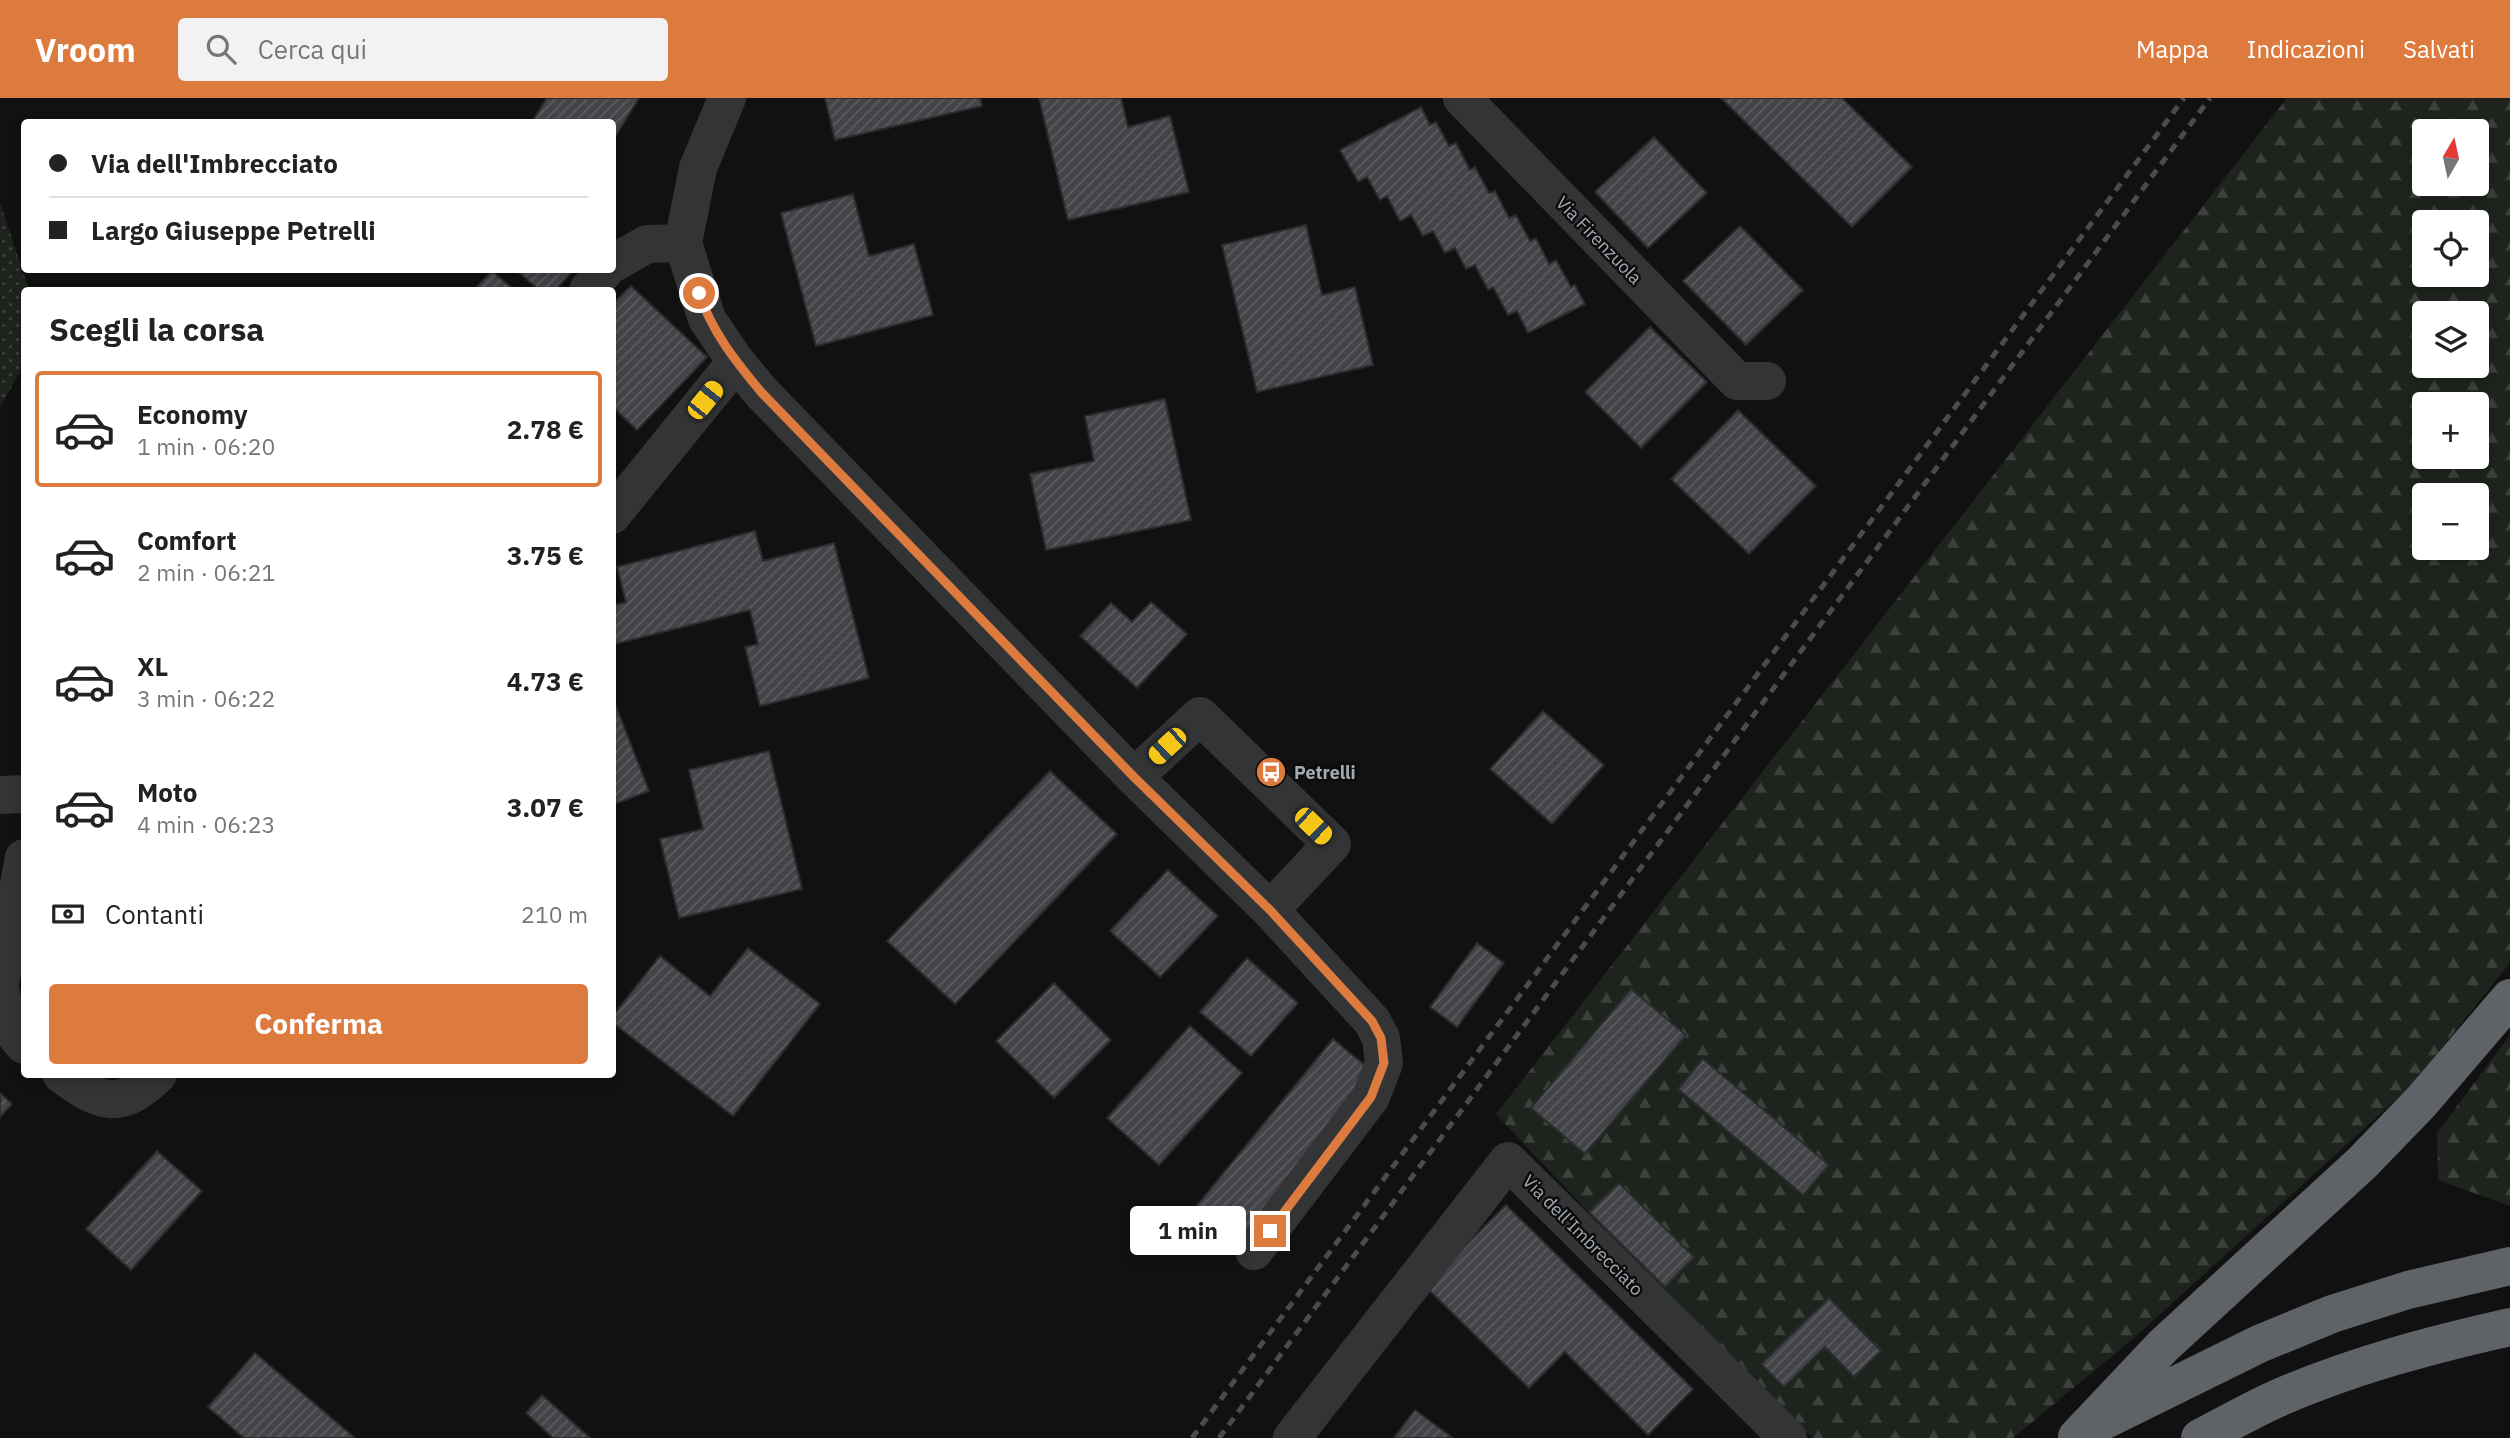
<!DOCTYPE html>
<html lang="it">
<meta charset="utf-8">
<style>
:root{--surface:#fff;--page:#f2f2f2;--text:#222;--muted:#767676;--line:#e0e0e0;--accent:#dd7a3e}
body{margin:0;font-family:"IBM Plex Sans",sans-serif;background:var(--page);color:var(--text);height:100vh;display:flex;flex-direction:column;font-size:26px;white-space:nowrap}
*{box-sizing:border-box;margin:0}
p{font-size:23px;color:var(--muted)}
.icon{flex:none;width:38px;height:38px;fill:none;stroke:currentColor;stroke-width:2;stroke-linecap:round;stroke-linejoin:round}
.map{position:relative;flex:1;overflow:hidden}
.drawer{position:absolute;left:21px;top:189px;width:595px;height:791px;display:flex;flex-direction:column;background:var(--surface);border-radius:7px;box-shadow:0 4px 10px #0003}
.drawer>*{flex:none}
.top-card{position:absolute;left:21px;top:21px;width:595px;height:154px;border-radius:7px;box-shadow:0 4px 10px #0003;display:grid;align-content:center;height:154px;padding:0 28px;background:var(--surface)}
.needle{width:46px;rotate:9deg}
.fabs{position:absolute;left:2412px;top:21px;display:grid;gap:14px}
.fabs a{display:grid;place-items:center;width:77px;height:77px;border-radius:7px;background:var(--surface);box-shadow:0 4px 10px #0003;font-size:35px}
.end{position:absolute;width:32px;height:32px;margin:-16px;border:9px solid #dd7a3e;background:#fff;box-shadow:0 0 0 4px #fff}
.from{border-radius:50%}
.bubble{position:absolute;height:49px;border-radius:7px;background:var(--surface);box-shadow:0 4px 10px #0003;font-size:23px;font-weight:700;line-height:49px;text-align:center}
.car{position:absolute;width:21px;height:42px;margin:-21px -10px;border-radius:9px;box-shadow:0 0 5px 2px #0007;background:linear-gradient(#f5c518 24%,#345 0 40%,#f5c518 0 76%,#345 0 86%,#f5c518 0)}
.top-card b{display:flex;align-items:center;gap:24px;height:66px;font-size:26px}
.top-card b+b{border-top:2px solid var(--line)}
.top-card i{width:18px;height:18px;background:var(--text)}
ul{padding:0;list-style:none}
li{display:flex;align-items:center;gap:21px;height:116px;margin:0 14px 10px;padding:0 14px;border:4px solid transparent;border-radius:7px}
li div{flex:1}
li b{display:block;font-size:26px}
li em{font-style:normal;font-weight:700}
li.on{border-color:var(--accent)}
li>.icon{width:63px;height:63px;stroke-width:1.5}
h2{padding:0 28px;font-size:32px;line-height:84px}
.pay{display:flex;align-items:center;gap:18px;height:77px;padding:0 28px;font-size:26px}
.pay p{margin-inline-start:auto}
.primary-button{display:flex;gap:14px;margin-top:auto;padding:14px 28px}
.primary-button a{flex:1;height:80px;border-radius:7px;background:var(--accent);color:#fff;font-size:28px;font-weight:700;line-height:80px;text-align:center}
header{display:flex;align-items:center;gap:42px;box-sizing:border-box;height:98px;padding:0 35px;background:var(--accent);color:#fff}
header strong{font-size:33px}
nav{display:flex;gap:38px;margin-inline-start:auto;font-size:24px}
.search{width:490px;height:63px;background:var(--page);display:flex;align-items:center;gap:18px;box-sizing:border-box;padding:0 24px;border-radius:7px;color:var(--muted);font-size:26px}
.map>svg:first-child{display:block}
.grass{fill:url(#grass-dots)}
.forest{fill:url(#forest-firs);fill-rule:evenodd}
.building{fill:url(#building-hatch);stroke:#2b2c2e;stroke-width:2}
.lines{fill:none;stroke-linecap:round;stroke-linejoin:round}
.minor{stroke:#323436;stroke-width:38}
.highway{stroke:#5f6367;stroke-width:38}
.rail{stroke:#494c4f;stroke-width:5;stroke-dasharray:9 7;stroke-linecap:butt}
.route{stroke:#dd7a3e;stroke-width:9}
.labels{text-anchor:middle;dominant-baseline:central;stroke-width:5;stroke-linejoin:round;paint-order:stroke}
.street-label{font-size:18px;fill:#a3abb1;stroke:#0c0c0d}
.poi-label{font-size:18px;font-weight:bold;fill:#a3abb1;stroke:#0c0c0d;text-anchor:start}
</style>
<header>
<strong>Vroom</strong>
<div class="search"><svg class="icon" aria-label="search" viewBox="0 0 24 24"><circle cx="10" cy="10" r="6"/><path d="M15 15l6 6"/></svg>Cerca qui</div>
<nav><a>Mappa</a><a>Indicazioni</a><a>Salvati</a></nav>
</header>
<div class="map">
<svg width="2510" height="1340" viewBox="0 0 2510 1340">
<defs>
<pattern id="grass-dots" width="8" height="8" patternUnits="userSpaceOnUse" patternTransform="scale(1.75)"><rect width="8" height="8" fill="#1e241d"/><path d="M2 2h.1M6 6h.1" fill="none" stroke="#3c413b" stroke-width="1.8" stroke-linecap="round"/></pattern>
<pattern id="forest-firs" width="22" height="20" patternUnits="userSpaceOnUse" patternTransform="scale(1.75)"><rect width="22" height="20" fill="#1e241d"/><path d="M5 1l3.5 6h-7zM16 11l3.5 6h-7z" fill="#3c413b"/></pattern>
<pattern id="building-hatch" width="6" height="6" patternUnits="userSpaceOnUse" patternTransform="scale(1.75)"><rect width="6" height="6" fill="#424447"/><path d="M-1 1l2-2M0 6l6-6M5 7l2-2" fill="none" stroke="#5a5c5f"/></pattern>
</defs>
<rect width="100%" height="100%" fill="#111112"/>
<path class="grass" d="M0,104l29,88h-5v49l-4,33 -20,35z"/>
<g class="forest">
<path d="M2287,0h223v865l-99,123 -277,252 -121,100h-200l-95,-88 -222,-236zM2424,33h52v53h-52zM2424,124h52v53h-52zM2424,215h52v53h-52zM2424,306h52v53h-52zM2424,397h52v53h-52z"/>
<path d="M2510,937v171l-72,-26 -1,-47z"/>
</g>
<g class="building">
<path d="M547,0h92l-27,44v-20h-80z"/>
<path d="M825,0h155l2,8 -147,34z"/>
<path d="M1039,0h82l7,29 42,-11 19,76 -121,28z"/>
<path d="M1721,0h121l70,69 -60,60z"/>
<path d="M1421,9l9,18 6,-3 13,24 7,-3 14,27 5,-3 14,26 6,-2 14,27 7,-3 14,26 6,-3 13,26 7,-4 15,27 4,-2 10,19 -57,29 -11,-22 -9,4 -15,-28 -5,3 -13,-25 -9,4 -11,-21 -10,5 -12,-22 -10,5 -12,-21 -11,6 -13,-25 -7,4 -13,-23 -9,5 -18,-32z"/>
<path d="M1654,39l53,56 -59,55 -53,-56z"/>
<path d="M853,96l16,62 45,-12 19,71 -117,31 -35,-133z"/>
<path d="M1306,127l16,70 33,-8 18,78 -116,27 -35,-147z"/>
<path d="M1740,128l63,64 -57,55 -63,-64z"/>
<path d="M516,172h58l-19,20h-16z"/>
<path d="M492,173l22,19h-40z"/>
<path d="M631,188l76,71 -70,73 -25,-24v-101z"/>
<path d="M1650,229l57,55 -66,66 -56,-56z"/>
<path d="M1165,301l26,121 -145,30 -16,-76 64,-13 -9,-45z"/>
<path d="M1738,312l78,76 -67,68 -78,-75z"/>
<path d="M755,433l8,30 71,-18 35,135 -109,28 -15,-59 13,-3 -8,-34 -135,34 -3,-10v-28l14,-4 -9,-35z"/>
<path d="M1151,504l36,32 -50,54 -57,-52 31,-33 21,19z"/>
<path d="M612,598l37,95 -37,14z"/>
<path d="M1543,613l61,54 -52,59 -62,-55z"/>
<path d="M769,653l33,138 -123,29 -19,-79 43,-10 -14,-59z"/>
<path d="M1050,673l67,63 -162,170 -68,-63z"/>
<path d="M1168,772l50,46 -58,61 -50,-46z"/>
<path d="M1477,845l27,20 -47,64 -27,-20z"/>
<path d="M748,850l72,56 -87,112 -121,-94v-5l48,-61 50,40z"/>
<path d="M1247,860l51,45 -47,53 -51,-44z"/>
<path d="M1054,885l57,57 -57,58 -58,-57z"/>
<path d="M1631,891l55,46 -101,119 -54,-46z"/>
<path d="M1190,928l52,47 -83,92 -52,-47z"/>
<path d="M1333,941l46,38 -139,170 -46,-38z"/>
<path d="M1703,961l126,106 -26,30 -125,-106z"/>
<path d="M0,995l12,11 -12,13z"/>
<path d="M157,1053l45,40 -71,79 -45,-41z"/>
<path d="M1619,1085l75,74 -29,30 -76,-75z"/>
<path d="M1506,1107l187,184 -45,46 -83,-83 -36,36 -104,-102z"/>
<path d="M1829,1200l52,53 -27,26 -29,-30 -41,40 -23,-23z"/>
<path d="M255,1255l100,85h-111l-36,-31z"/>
<path d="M542,1297l48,43h-37l-27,-25z"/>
<path d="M1415,1312l38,28h-59z"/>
</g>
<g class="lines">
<g class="minor">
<path d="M727,0l-29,70 -15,75 24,76 29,43 26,31 372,384 136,133 102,111 9,17 3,25 -13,34 -117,154"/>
<path d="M1462,0l275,283h30"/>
<path d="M612,166l35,-20 36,-1"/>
<path d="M588,192l17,-20"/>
<path d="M612,417l124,-153"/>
<path d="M1134,679l66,-61 132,128 -62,66"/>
<path d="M0,697l24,-1"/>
<path d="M0,885l24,-125"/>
<path d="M0,889c3,23 8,42 24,58"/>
<path d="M61,976c39,29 59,38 97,0"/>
<path d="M1292,1340l216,-277 280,277"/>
</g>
<g class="highway">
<path d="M2105,1322l154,-76 73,-30 76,-24 102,-24"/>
<path d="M2077,1339l86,-91 199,-183 59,-61 89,-104"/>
<path d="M2200,1340c25,-13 50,-27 76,-39 75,-33 154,-54 234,-72"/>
</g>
<g class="rail">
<path d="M1192,1340l992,-1340"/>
<path d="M1219,1340l991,-1340"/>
</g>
</g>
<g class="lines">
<path class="route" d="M699,195c13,39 37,69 63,100l372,384 136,133 102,111 9,17 3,25 -13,34 -101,134"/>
</g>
<defs>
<g id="bus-disc" transform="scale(1.575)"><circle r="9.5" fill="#dd7a3e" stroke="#0c0c0d"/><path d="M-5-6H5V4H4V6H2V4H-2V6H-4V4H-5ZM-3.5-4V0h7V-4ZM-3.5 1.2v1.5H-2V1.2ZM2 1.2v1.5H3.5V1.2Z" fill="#fff"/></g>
</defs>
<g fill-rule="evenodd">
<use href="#bus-disc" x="1271" y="674"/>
</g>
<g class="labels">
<g class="street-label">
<text transform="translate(1599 142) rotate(46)">Via Firenzuola</text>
<text transform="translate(1583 1137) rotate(45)">Via dell'Imbrecciato</text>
</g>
<g class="poi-label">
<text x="1294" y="674">Petrelli</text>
</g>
</g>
</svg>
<div class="fabs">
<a><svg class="needle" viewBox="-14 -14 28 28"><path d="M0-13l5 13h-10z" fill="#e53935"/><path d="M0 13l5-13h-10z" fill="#767676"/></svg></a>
<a><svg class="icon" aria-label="locate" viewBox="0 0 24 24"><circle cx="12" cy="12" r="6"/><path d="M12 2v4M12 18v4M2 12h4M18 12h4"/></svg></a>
<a><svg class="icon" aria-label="layers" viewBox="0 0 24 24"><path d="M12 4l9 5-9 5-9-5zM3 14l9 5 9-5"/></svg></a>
<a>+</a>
<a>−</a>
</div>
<i class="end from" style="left:699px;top:195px"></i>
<i class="end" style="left:1270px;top:1133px"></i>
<div class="bubble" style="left:1130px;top:1108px;width:116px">1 min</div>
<i class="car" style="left:705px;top:302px;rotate:39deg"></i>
<i class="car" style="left:1167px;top:648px;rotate:227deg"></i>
<i class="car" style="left:1313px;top:728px;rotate:134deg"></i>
<div class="top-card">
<b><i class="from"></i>Via dell'Imbrecciato</b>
<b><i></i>Largo Giuseppe Petrelli</b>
</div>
<section class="drawer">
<h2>Scegli la corsa</h2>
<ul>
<li class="on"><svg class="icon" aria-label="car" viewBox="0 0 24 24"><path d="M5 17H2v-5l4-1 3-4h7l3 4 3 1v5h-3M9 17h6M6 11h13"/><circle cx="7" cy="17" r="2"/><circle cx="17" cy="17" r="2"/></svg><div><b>Economy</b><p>1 min · 06:20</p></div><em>2.78 €</em></li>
<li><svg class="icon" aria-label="car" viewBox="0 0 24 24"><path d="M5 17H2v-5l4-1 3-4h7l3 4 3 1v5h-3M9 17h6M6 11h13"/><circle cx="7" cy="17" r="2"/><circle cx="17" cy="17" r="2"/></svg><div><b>Comfort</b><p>2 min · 06:21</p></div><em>3.75 €</em></li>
<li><svg class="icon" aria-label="car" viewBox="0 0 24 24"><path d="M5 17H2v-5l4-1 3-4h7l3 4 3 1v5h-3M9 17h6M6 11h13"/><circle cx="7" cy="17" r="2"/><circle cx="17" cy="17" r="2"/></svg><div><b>XL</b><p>3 min · 06:22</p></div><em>4.73 €</em></li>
<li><svg class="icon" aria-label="car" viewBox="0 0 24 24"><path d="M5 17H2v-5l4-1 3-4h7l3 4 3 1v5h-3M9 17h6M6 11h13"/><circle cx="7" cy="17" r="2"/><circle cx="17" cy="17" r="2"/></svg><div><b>Moto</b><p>4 min · 06:23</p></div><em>3.07 €</em></li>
</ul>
<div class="pay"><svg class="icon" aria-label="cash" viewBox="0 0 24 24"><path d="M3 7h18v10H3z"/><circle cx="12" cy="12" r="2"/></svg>Contanti<p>210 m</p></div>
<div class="primary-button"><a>Conferma</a></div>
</section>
</div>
